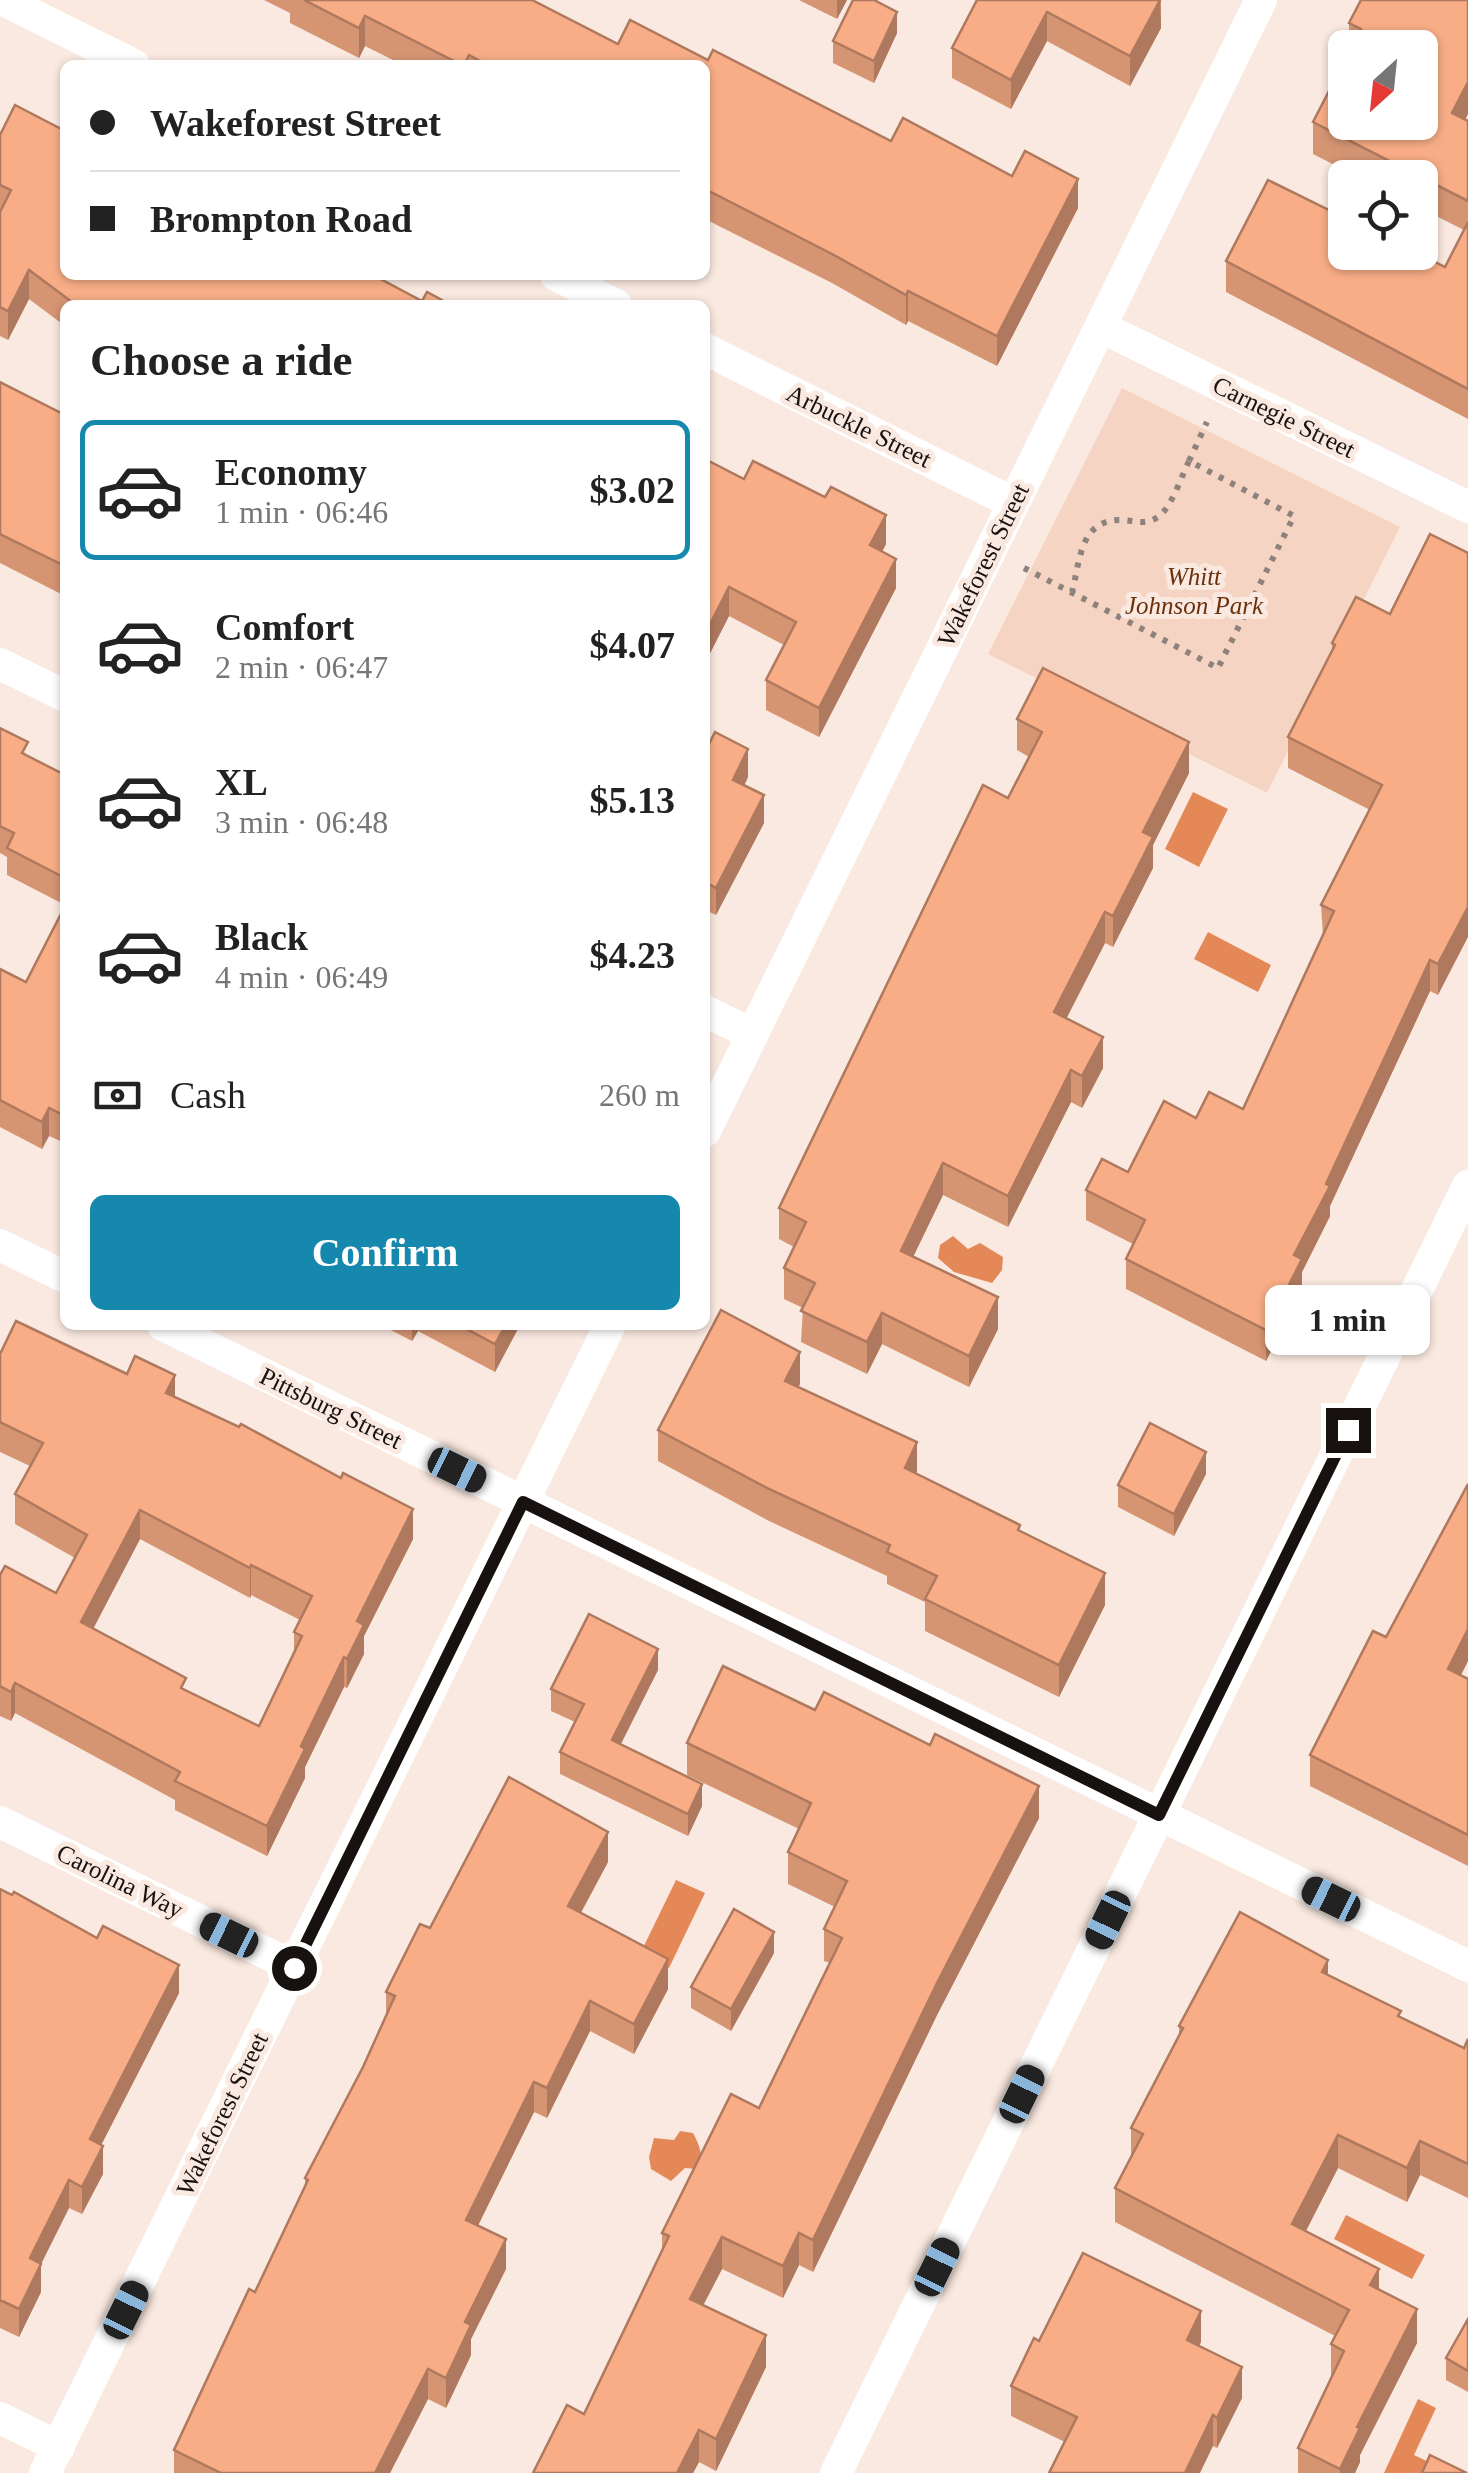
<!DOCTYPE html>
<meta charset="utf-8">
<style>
:root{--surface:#fff;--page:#f6f6f6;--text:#222;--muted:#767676;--line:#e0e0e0;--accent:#1687ad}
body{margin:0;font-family:"Times New Roman",serif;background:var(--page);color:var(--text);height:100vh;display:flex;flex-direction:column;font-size:38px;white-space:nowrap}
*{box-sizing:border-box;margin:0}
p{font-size:32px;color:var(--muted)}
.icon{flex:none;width:55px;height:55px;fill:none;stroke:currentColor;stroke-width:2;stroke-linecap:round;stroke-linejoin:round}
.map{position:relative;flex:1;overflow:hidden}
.sheet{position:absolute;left:60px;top:300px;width:650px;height:1030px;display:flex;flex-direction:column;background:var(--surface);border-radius:15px;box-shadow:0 2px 8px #0004}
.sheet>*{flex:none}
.banner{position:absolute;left:60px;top:60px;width:650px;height:220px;border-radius:15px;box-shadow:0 2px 8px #0004;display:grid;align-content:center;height:220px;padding:0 30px;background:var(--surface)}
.needle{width:65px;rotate:207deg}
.fabs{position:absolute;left:1328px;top:30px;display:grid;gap:20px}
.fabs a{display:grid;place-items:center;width:110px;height:110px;border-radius:15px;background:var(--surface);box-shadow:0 2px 8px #0004;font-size:50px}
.end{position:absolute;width:45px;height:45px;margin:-22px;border:12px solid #17110f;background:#fff;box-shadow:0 0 0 5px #fff}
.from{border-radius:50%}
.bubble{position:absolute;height:70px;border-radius:15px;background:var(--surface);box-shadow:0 2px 8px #0004;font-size:32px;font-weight:700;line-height:70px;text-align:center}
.car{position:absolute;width:30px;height:60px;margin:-30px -15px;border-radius:12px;box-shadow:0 0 8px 2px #0007;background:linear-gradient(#222 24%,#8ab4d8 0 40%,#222 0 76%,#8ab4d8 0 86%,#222 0)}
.banner b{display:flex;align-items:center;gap:35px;height:95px;font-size:38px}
.banner b+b{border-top:2px solid var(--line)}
.banner i{width:25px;height:25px;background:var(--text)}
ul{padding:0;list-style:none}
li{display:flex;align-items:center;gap:30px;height:140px;margin:0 20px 15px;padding:0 10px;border:5px solid transparent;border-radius:15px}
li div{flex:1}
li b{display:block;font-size:38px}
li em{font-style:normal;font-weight:700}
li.current{border-color:var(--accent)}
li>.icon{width:90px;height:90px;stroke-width:1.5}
h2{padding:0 30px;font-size:45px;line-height:120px}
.pay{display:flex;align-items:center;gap:25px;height:110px;padding:0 30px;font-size:38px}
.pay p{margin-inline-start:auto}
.button{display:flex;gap:20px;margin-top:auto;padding:20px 30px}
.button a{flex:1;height:115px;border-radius:15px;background:var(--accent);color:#fff;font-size:40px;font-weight:700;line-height:115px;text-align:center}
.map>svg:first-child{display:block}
.green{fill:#f6d4c3}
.water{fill:#e48858}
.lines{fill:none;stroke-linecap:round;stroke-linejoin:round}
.path{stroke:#8e827c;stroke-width:6;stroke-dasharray:5 8;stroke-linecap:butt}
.street{stroke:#fff;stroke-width:32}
.wall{fill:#d59573;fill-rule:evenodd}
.shaded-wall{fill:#ae795e}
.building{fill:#f8ad86;stroke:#ae795e;stroke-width:2.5;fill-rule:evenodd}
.route{stroke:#17110f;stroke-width:12}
.labels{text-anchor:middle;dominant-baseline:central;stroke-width:10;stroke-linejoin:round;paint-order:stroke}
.street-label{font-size:25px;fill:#17110f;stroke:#fae9e0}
.park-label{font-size:25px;font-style:italic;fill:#6b300c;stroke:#fae9e0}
</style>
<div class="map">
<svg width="1468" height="2473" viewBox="0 0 1468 2473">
<rect width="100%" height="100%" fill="#fae9e0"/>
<path class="green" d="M1122,388l278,139 -133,266 -279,-139z"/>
<g class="water">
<path d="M1193,792l35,17 -29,58 -34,-18z"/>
<path d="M1208,932l63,33 -13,27 -64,-33z"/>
<path d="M953,1236l15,13 12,-6 23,14 -1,13 -10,13 -38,-11 -16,-14 2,-13z"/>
<path d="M676,1880l29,13 -36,75 -29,-14z"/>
<path d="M680,2131l13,2c7,13 11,23 4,36l-12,-1 -14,13 -20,-12 -2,-12 5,-19 20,2z"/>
<path d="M1346,2215l79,40 -13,24 -78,-40z"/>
<path d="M1418,2399l18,9 -22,47 15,7 -5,11h-40z"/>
</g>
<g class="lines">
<g class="path">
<path d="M1189,461l18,-39"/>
<path d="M1024,568l194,100 76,-152 -105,-55c-8,16 -17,46 -31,56 -14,9 -24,3 -38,3 -41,0 -40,43 -48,72"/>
</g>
<g class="street">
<path d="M3,0l131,65"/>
<path d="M556,275l60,30"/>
<path d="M1101,327l367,180"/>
<path d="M705,349l308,154"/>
<path d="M0,664l65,32"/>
<path d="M705,1011l47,23"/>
<path d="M705,1131l556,-1131"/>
<path d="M0,1245l65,32"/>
<path d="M163,1325l1305,641"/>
<path d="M0,1822l294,145"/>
<path d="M0,2418l59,29"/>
<path d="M45,2473l565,-1148"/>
<path d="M836,2473l632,-1287"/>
</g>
</g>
<g class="wall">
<path d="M264,0h268l86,44 90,16 183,81 121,35 66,32 -81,158 -89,-45 -2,4 -74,-42 -127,-64v-154h-302l-38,-19 -6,12 -69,-35v-10z"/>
<path d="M799,0h48l-10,19z"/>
<path d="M977,0h184v28l-31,58 -83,-45 -36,68 -59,-31v-30z"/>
<path d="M1468,0v114l-3,6 3,1v298l-242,-127v-31l219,6 19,-37 -44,-22v-30h-60l-47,-24v-32l107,-74h-71v-25z"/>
<path d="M897,33l-23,50 -41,-20v-22z"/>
<path d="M0,135l65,140 357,26 29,4h-386v21l-36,-27 -21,41 -8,-4z"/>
<path d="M0,382l65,33v181l-65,-33z"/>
<path d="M744,479l142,65 -4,8 14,36 -77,149 -53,-27v-30l18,-35 -55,-29 -24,47z"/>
<path d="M1468,553l-30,442 -8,-4 -100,215v10l-28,56v18l-36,71 -140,-72v-30l7,-15 -47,-24v-30l42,-18 68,-54 47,-9 80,-173 -2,-31 49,-95 -82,-42v-31l44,-85v-9l58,-29z"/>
<path d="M1017,719l172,54 -36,72v23l-40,79 -8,-4 -39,75 37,50 -21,40 -11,-6 -63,125 -65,-32 -30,62 85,72 -29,58 -87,-43 -15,30 -66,-32 2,-34 -19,-9v-31l10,-21 -15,-8v-31l229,-410 21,-41 -12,-7z"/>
<path d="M0,728l28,28 37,19v130l-58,-30v-18l-7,-4z"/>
<path d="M705,752l43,25 -4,9 20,37 -48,92 -11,-5z"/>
<path d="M65,906v237l-16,-7 -7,13 -42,-22v-158l26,13z"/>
<path d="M381,1325h139l-25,47 -77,-41 -6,10z"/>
<path d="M0,1354l175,43 238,142 -49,97v18l-17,34 -3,-1 -39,80v11l-38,78 -92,-46v-10l-160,-87 -4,8 -11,-5v-141l56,18 19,-35 -60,-34v-30l15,-28 -30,-14zM140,1539l110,59 1,-3 49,25 -6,12v21l-35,73 -73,-36 -93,-61z"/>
<path d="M800,1384l-2,3 119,87 103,57 85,74 -46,92 -134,-66v-29l-38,-18v-8l-118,-55 -111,-60v-31z"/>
<path d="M1206,1474l-32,62 -56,-29v-22z"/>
<path d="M1468,1484v177l-7,14 7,4v187l-158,-80v-31l76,-118z"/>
<path d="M658,1670l-38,74 82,62 -14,30 -128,-62v-22l15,-30 -24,-11v-22z"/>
<path d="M687,1743l352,75 -102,197 -124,257 -14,-7 -16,33 -61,-29 -19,36 63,62 -50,104 -17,-9 -6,11h-160l51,-59 78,-163v-18l97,-125 71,-145 -6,-2v-32l11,-22 -47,-23v-32l11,-23 -112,-54z"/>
<path d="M608,1862l-27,51 87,76 -34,65 -44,-23 -43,87 -13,-6 -56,113 28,44 -35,70v16l-25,53 -18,-9 -38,74h-216v-23l81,-158 50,-104v-10l58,-111 23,-51v-24l44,-64z"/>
<path d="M0,1889l179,104 -78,152 2,29 -21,40 -13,-6 -28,56v28l-22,45 -19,-9z"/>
<path d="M774,1953l-43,78 -40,-23v-21z"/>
<path d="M1328,1976l73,41 63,31 4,-9v159l-48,-23 -13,27 -69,-34 -32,63 73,59 38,53 -57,112v7l-5,11h-57v-25l33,-70v-34l4,-8 -220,-114v-34l16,-32v-28l48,-91v-11z"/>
<path d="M1468,2319v73l-22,-12v-22z"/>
<path d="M1039,2341l162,1 -2,4 43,52 -25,50 -4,-2 -148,-4 -54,-26v-30z"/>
</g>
<g class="shaded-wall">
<path d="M837,0h10l-10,19z"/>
<path d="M1160,0l1,28 -31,58v-30z"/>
<path d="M897,12v21l-23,50v-22z"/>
<path d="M1047,12v29l-36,68v-29z"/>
<path d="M365,16v30l-6,12v-30z"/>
<path d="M1468,82v32l-16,30v-31z"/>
<path d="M1078,179v29l-81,158v-30z"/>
<path d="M29,270v29l-21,41v-29z"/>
<path d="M908,291v30l-2,4v-30z"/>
<path d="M886,515v29l-16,31v-30z"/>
<path d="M896,559v29l-77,149v-29z"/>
<path d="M729,587v29l-24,47v-29z"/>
<path d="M1189,742v31l-36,72v23l-40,79v-31l30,-84z"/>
<path d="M748,749v28l-15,31v-28z"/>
<path d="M764,795v28l-48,92v-27z"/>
<path d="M1468,907v30l-30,58v-31z"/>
<path d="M1105,912v31l-51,100v-31z"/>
<path d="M1430,960v31l-100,215v10l-28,56v18l-36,71v-31l28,-75z"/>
<path d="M1103,1037v31l-21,40v-32z"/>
<path d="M1071,1070v32l-63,125v-31z"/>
<path d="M49,1108v28l-7,13v-27z"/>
<path d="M943,1163v32l-42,87v-31z"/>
<path d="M998,1297v32l-29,58v-31z"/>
<path d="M882,1313v31l-15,30v-32z"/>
<path d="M412,1325h6v6l-6,10z"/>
<path d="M506,1325h14l-25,47v-28z"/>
<path d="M800,1352v32l-15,28v-31z"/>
<path d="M175,1375v29l-9,-11z"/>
<path d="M917,1442v31l-12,-5z"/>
<path d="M1206,1452v22l-32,62v-22z"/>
<path d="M413,1509v30l-49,97v18l-17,34v-29l10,-38z"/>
<path d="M140,1510v29l-59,113v-30z"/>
<path d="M251,1565v30l-1,3v-30z"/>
<path d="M1105,1573v32l-46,92v-32z"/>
<path d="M1468,1629v32l-20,39v-31z"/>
<path d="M658,1649v21l-46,92v-22z"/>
<path d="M344,1657v30l-39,80v11l-38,78v-30l34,-80z"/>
<path d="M15,1683v30l-4,8v-29z"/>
<path d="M702,1784v22l-14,30v-22z"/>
<path d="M1039,1786v32l-102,197 -124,257v-32l124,-257z"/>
<path d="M608,1832v30l-40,74v-30z"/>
<path d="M774,1932v21l-43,78v-22z"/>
<path d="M668,1959v30l-34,65v-30z"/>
<path d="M1328,1960v33l-6,-21z"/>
<path d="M179,1965v28l-89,174v-28z"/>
<path d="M590,2001v30l-43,87v-30z"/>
<path d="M534,2082v30l-68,138v-30z"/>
<path d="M1338,2135v33l-46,90v-34z"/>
<path d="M1420,2141v34l-13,27v-34z"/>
<path d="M103,2146v28l-21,40v-27z"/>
<path d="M69,2180v28l-39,78v-28z"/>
<path d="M799,2233v32l-16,33v-32z"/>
<path d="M722,2237v32l-32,62v-32z"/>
<path d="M506,2239v30l-35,70v16l-25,53v-30l19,-56z"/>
<path d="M41,2264v28l-22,45v-28z"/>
<path d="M1379,2269v33l-9,-17z"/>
<path d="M1417,2309v34l-57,112v7l-5,11h-15v-4l17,-42z"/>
<path d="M1201,2311v31l-14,29v-31z"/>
<path d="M766,2335v32l-50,104v-32z"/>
<path d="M1242,2367v31l-25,50v-30z"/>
<path d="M428,2369v30l-38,74h-15z"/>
<path d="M1213,2415v31l-13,27h-15z"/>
<path d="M699,2430v32l-6,11h-16z"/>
</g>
<g class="building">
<path d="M304,0h228l86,44 12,-24 78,40 5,-10 178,91 12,-23 109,58 13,-25 53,28 -81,157 -89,-45 -2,4 -74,-41 -127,-65v-124h-218l-18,-10 -5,10h-2l-97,-49 -6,12z"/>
<path d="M853,0h21l23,12 -23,49 -41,-20z"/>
<path d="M977,0h183l-30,56 -83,-44 -36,68 -59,-32z"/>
<path d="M1361,0h107v82l-16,31 16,8v80l-155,-79 32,-62v62h75v-74h-69l10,-19 -12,-6z"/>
<path d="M15,105l50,26v144h308l49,26 5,-9 24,13h-375l-47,-35 -21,41 -8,-4v-95l11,-22 -11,-5v-50z"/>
<path d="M1268,180l77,38v34h71l29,15 23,-45v167l-242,-128z"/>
<path d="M0,382l65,33v151l-65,-32z"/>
<path d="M705,459l39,20 9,-18 72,36 6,-10 55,28 -16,30 26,14 -77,149 -53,-28 30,-58 -67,-35 -24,47z"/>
<path d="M1430,534l38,19v354l-30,57 -8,-4 -104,224 4,2 -36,69 8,4 -36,71 -140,-71 19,-39 -59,-30 16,-31 26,13 36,-71 32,17 13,-26 34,17 91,-198 -13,-6 61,-120 -94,-48 47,-92 -3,-2 24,-46 34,17z"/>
<path d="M1043,668l146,74 -46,90 10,5 -40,79 -8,-4 -51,100 49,25 -21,39 -11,-6 -63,126 -65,-33 -42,88 97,46 -29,59 -87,-43 -15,29 -66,-31 14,-28 -31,-15 22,-46 -27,-14 204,-423 25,13 34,-66 -25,-13z"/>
<path d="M0,728l28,14 -6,11 43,22v103l-58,-30 7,-15 -14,-7z"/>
<path d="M715,732l33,17 -15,31 31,15 -48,93 -11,-6v-130z"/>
<path d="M65,906v210l-16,-8 -7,14 -42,-22v-131l26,13z"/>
<path d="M721,1310l79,42 -15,29 132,61 -12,26 115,57 -2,5 87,43 -46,92 -134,-66 12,-23 -50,-24 3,-7 -121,-56 -111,-59z"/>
<path d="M16,1321l111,53 8,-18 40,19 -9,18 73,34 2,-3 100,54 2,-5 70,36 -56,112 7,4 -17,34 -3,-2 -43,89 4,3 -38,77 -92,-45 5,-9 -165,-89 -4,9 -11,-6v-111l5,-9 51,27 31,-58 -72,-41 28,-51 -43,-21v-68zM140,1510l110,58 1,-3 61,31 -18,36 8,4 -43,90 -78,-38 5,-10 -105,-56z"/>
<path d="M459,1325h47l-11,19z"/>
<path d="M1150,1423l56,29 -32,62 -56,-29z"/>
<path d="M1468,1484v145l-20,40 20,10v156l-158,-80 63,-124 13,6z"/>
<path d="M589,1614l69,35 -46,91 90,44 -14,30 -128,-62 24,-48 -33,-15z"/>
<path d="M723,1666l92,44 9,-18 106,53 5,-11 104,52 -102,197 -124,257 -14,-7 -16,33 -61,-29 -32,62 76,36 -50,104 -17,-9 -22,43h-144l34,-68 17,9 85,-178 -7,-3 69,-139 28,14 83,-170 -18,-9 23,-48 -59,-29 23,-49 -124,-60z"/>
<path d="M509,1777l99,55 -40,74 100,53 -34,65 -44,-23 -43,87 -13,-6 -68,138 40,19 -41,83 6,3 -25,53 -18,-9 -53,104h-154l-47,-23 75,-161 6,3 53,-112 -3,-2 58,-111 32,-71 -9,-4 34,-68 10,4z"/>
<path d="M0,1889l12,6 2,-3 83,46 6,-12 76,39 -89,174 13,7 -21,41 -13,-7 -39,78 11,6 -22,45 -19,-9z"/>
<path d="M734,1909l40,23 -43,77 -40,-22z"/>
<path d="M1240,1912l88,48 -6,12 79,39 -3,5 66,32 4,-9v125l-48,-23 -13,27 -69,-33 -46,89 87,45 -9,16 47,24 -60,118 3,1 -20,41 -42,-21 46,-97 -13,-7 18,-34 -234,-122 28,-54 -12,-6 52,-100 -4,-2z"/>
<path d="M1083,2253l118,58 -14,29 55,27 -25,51 -4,-3 -28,58h-136l28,-56 -66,-31 23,-48 5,3z"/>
<path d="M1468,2319v52l-22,-13z"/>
<path d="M1430,2455l37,18h-45z"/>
</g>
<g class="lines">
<path class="route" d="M294,1968l229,-466 636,313 189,-385"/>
</g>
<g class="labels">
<g class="street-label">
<text transform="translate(1284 417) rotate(26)">Carnegie Street</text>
<text transform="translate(859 426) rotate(26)">Arbuckle Street</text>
<text transform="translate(983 565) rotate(-64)">Wakeforest Street</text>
<text transform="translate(331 1408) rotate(26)">Pittsburg Street</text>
<text transform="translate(120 1881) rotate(26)">Carolina Way</text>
<text transform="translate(222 2114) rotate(-64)">Wakeforest Street</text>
</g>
<g class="park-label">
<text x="1194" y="576">Whitt<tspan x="1194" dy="29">Johnson Park</tspan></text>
</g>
</g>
</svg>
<div class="fabs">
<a><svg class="needle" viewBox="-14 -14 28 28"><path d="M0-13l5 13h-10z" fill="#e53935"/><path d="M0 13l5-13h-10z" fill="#767676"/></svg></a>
<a><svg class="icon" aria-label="locate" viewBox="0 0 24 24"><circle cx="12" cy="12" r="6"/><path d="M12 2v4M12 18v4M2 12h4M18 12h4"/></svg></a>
</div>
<i class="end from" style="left:294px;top:1968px"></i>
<i class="end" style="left:1348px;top:1430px"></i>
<div class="bubble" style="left:1265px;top:1285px;width:165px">1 min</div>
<i class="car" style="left:457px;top:1470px;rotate:116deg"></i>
<i class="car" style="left:1331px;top:1899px;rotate:296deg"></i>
<i class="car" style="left:1108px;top:1920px;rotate:206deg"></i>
<i class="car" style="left:229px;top:1935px;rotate:296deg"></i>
<i class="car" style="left:1022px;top:2094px;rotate:26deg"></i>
<i class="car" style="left:937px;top:2267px;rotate:26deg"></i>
<i class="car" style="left:126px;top:2310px;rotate:26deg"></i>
<div class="banner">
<b><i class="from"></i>Wakeforest Street</b>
<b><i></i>Brompton Road</b>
</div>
<section class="sheet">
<h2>Choose a ride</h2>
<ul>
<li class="current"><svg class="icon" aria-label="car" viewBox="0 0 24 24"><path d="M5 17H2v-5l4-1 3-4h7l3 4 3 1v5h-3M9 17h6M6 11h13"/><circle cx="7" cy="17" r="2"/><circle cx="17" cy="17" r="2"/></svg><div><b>Economy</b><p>1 min · 06:46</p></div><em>$3.02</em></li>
<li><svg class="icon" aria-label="car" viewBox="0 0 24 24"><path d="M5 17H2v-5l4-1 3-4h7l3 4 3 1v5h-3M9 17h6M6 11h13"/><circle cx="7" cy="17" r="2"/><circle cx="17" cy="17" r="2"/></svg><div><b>Comfort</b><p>2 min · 06:47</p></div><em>$4.07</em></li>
<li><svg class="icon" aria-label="car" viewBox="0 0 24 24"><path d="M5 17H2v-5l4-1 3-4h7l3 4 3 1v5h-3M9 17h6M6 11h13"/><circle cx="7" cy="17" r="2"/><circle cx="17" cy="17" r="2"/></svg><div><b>XL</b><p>3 min · 06:48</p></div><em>$5.13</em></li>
<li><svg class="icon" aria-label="car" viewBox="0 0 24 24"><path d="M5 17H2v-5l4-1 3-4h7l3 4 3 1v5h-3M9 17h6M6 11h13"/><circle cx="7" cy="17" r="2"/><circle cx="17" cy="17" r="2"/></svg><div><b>Black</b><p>4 min · 06:49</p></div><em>$4.23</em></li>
</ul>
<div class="pay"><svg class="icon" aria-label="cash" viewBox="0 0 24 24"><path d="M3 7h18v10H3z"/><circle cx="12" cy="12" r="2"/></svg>Cash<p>260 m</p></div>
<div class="button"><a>Confirm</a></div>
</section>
</div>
